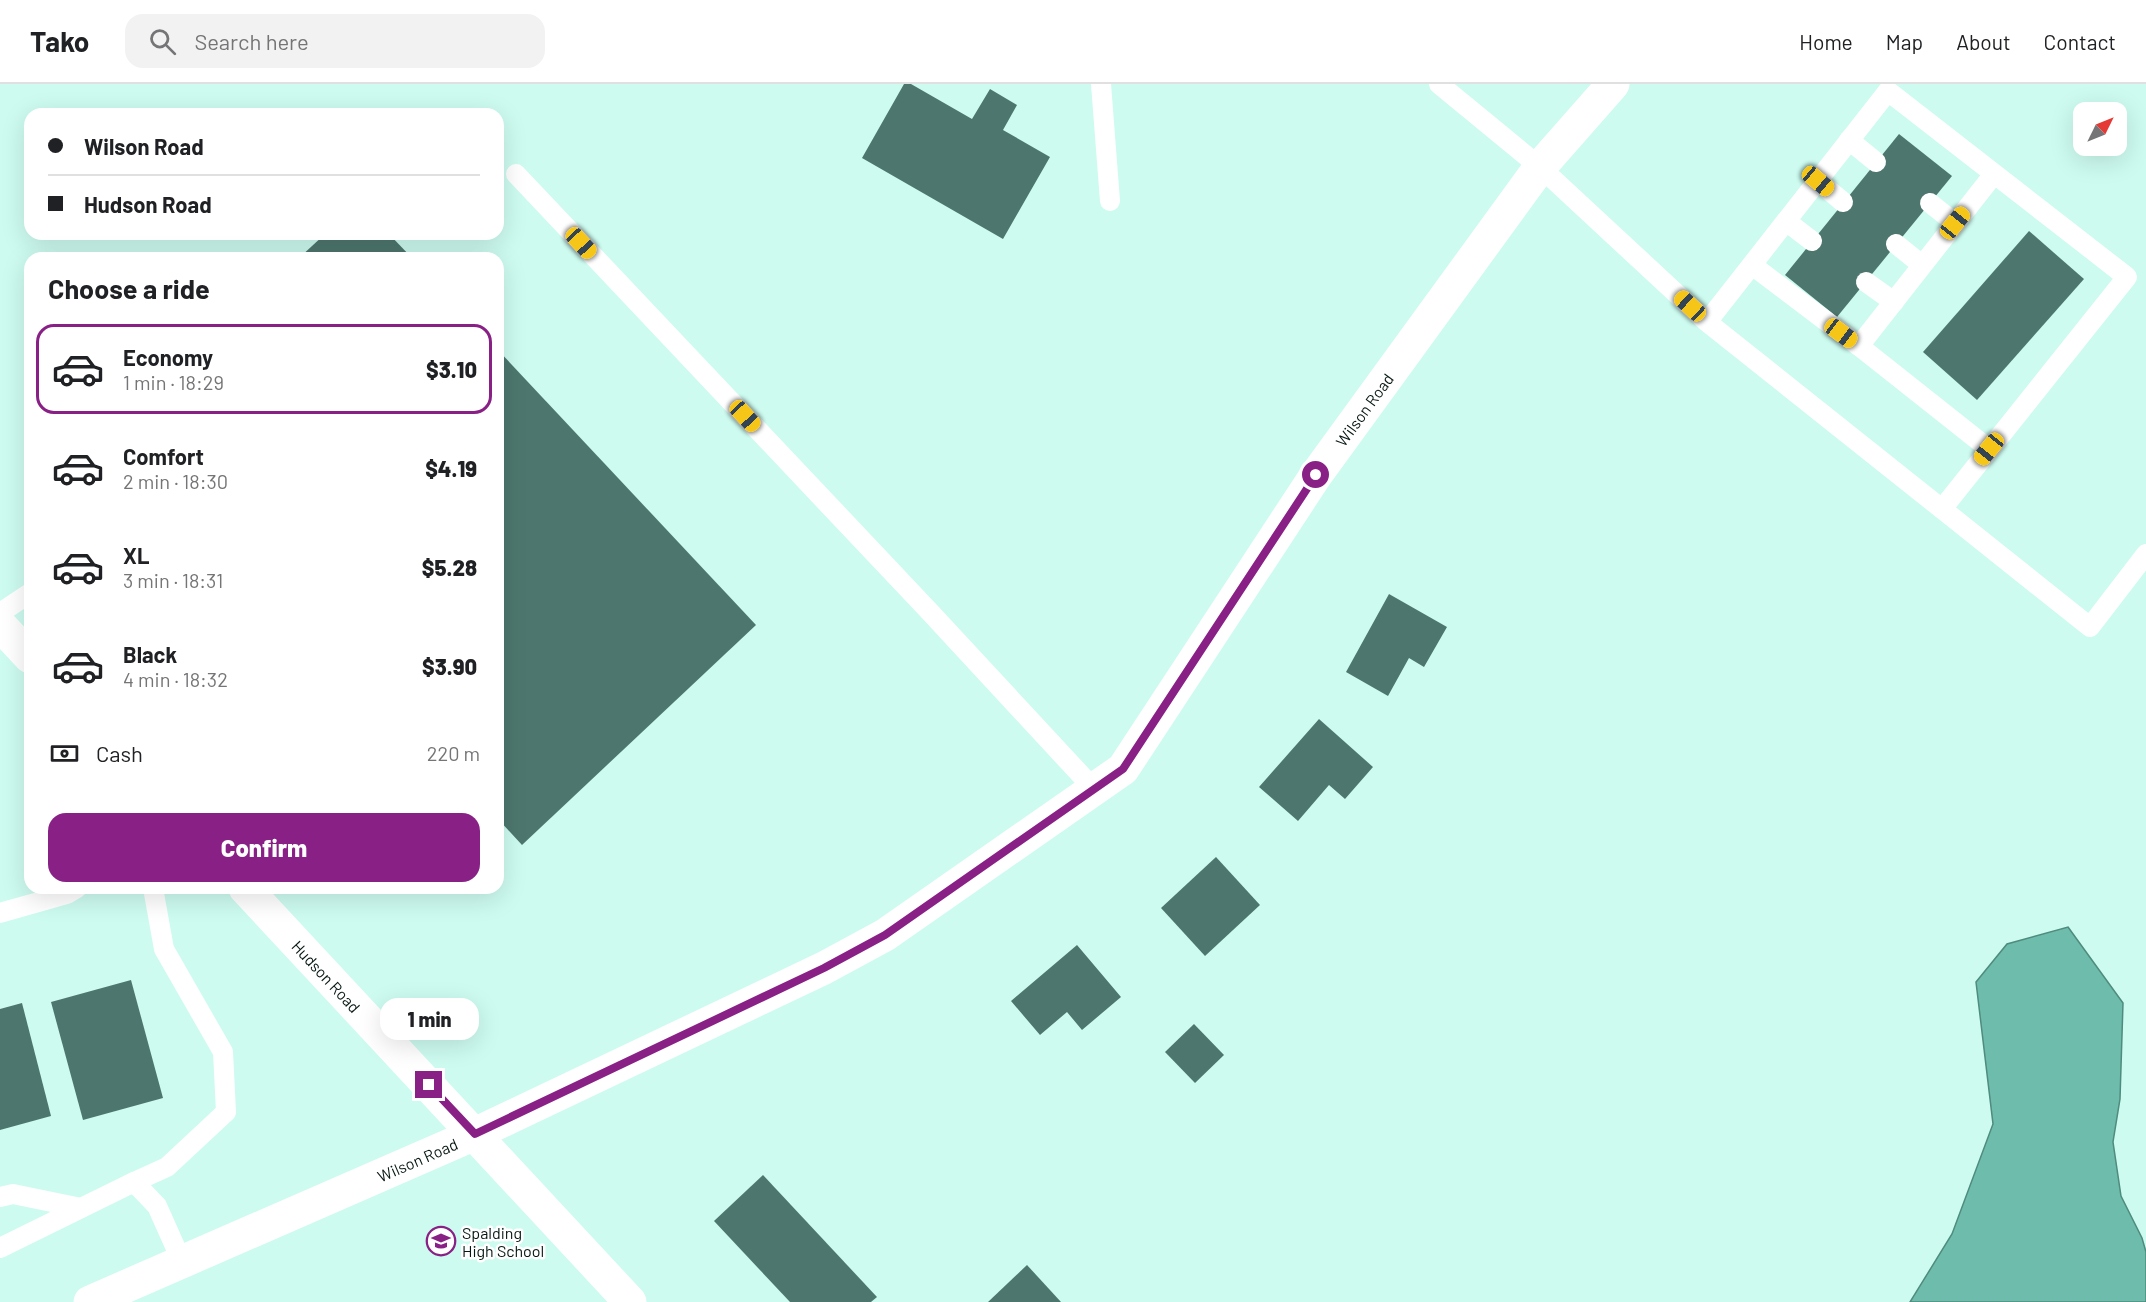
<!DOCTYPE html>
<meta charset="utf-8">
<style>
:root{--surface:#fff;--page:#f2f2f2;--text:#202124;--muted:#757577;--line:#e0e0e0;--accent:#892086}
body{margin:0;font-family:Barlow,sans-serif;background:var(--page);color:var(--text);height:100vh;display:flex;flex-direction:column;font-size:22px;white-space:nowrap}
*{box-sizing:border-box;margin:0}
p{font-size:20px;color:var(--muted)}
.icon{flex:none;width:33px;height:33px;fill:none;stroke:currentColor;stroke-width:2;stroke-linecap:round;stroke-linejoin:round}
.map{position:relative;flex:1;overflow:hidden}
.side{position:absolute;left:24px;top:168px;width:480px;height:642px;display:flex;flex-direction:column;background:var(--surface);border-radius:18px;box-shadow:0 6px 24px #0002}
.side>*{flex:none}
.guide{position:absolute;left:24px;top:24px;width:480px;height:132px;border-radius:18px;box-shadow:0 6px 24px #0002;display:grid;align-content:center;height:132px;padding:0 24px;background:var(--surface)}
.needle{width:39px;rotate:47deg}
.tools{position:absolute;left:2073px;top:18px;display:grid;gap:12px}
.tools a{display:grid;place-items:center;width:54px;height:54px;border-radius:12px;background:var(--surface);box-shadow:0 6px 24px #0002;font-size:30px}
.end{position:absolute;width:27px;height:27px;margin:-14px;border:8px solid #892086;background:#fff;box-shadow:0 0 0 3px #fff}
.from{border-radius:50%}
.bubble{position:absolute;height:42px;border-radius:18px;background:var(--surface);box-shadow:0 6px 24px #0002;font-size:20px;font-weight:800;line-height:42px;text-align:center}
.car{position:absolute;width:18px;height:36px;margin:-18px -9px;border-radius:8px;box-shadow:0 0 4px 2px #0007;background:linear-gradient(#f5c518 24%,#345 0 40%,#f5c518 0 76%,#345 0 86%,#f5c518 0)}
.guide b{display:flex;align-items:center;gap:21px;height:57px;font-size:22px}
.guide b+b{border-top:2px solid var(--line)}
.guide i{width:15px;height:15px;background:var(--text)}
ul{padding:0;list-style:none}
li{display:flex;align-items:center;gap:18px;height:90px;margin:0 12px 9px;padding:0 12px;border:3px solid transparent;border-radius:18px}
li div{flex:1}
li b{display:block;font-size:22px}
li em{font-style:normal;font-weight:800}
li.selected{border-color:var(--accent)}
li>.icon{width:54px;height:54px;stroke-width:1.5}
h2{padding:0 24px;font-size:27px;line-height:72px}
.pay{display:flex;align-items:center;gap:15px;height:66px;padding:0 24px;font-size:22px}
.pay p{margin-inline-start:auto}
.action{display:flex;gap:12px;margin-top:auto;padding:12px 24px}
.action a{flex:1;height:69px;border-radius:18px;background:var(--accent);color:#fff;font-size:24px;font-weight:800;line-height:69px;text-align:center}
header{display:flex;align-items:center;gap:36px;box-sizing:border-box;height:84px;padding:0 30px;background:var(--surface);border-bottom:2px solid var(--line)}
header strong{font-size:28px}
nav{display:flex;gap:33px;margin-inline-start:auto;font-size:21px}
.search{width:420px;height:54px;background:var(--page);display:flex;align-items:center;gap:15px;box-sizing:border-box;padding:0 21px;border-radius:18px;color:var(--muted);font-size:22px}
.map>svg:first-child{display:block}
.water{fill:#6ebcac;stroke:#4f8b7e;stroke-width:1.5}
.building{fill:#4d776e}
.lines{fill:none;stroke-linecap:round;stroke-linejoin:round}
.lane{stroke:#fff;stroke-width:20}
.street{stroke:#fff;stroke-width:33}
.route{stroke:#892086;stroke-width:8}
.labels{text-anchor:middle;dominant-baseline:central;stroke-width:5;stroke-linejoin:round;paint-order:stroke}
.street-label{font-size:16px;fill:#071814;stroke:#fff}
.poi-label{font-size:16px;fill:#071814;stroke:#fff;text-anchor:start}
</style>
<header>
<strong>Tako</strong>
<div class="search"><svg class="icon" aria-label="search" viewBox="0 0 24 24"><circle cx="10" cy="10" r="6"/><path d="M15 15l6 6"/></svg>Search here</div>
<nav><a>Home</a><a>Map</a><a>About</a><a>Contact</a></nav>
</header>
<div class="map">
<svg width="2146" height="1218" viewBox="0 0 2146 1218">
<rect width="100%" height="100%" fill="#cdfbf0"/>
<path class="water" d="M2068,843l55,76 -3,96 -7,43 8,54 21,42 4,14v50h-236l42,-68 41,-110 -17,-142 31,-38z"/>
<g class="building">
<path d="M904,0h7l61,35 18,-30 27,16 -14,25 47,27 -47,82 -141,-81z"/>
<path d="M1899,50l53,42 -115,141 -52,-42z"/>
<path d="M2029,147l55,48 -107,121 -54,-48z"/>
<path d="M325,150h64l23,24h-113z"/>
<path d="M498,266l258,275 -234,220 -24,-26z"/>
<path d="M1389,510l58,33 -23,40 -15,-9 -21,38 -42,-24z"/>
<path d="M1319,635l54,48 -28,32 -16,-14 -31,36 -39,-34z"/>
<path d="M1216,773l44,48 -55,51 -44,-48z"/>
<path d="M1077,861l44,52 -39,33 -15,-18 -27,23 -29,-34z"/>
<path d="M131,896l32,118 -80,22 -32,-118z"/>
<path d="M22,919l29,113 -51,14v-121z"/>
<path d="M1194,940l30,31 -29,28 -30,-31z"/>
<path d="M763,1091l114,122 -6,5h-81l-76,-81z"/>
<path d="M1027,1181l34,37h-73z"/>
</g>
<g class="lines">
<g class="lane">
<path d="M1101,0l9,117"/>
<path d="M1439,0l101,83 167,155 235,187 185,-232 -239,-186 -181,231"/>
<path d="M1849,56l27,22"/>
<path d="M516,90l413,437 165,178"/>
<path d="M1818,97l25,21"/>
<path d="M1930,119l25,20"/>
<path d="M1786,137l26,20"/>
<path d="M1896,160l26,21"/>
<path d="M1752,181l107,81"/>
<path d="M1866,198l28,20"/>
<path d="M1989,365l-130,-103 135,-172"/>
<path d="M1942,425l148,118 56,-73"/>
<path d="M0,529l30,-20"/>
<path d="M0,829l67,-19 10,-6"/>
<path d="M134,1098l33,-15 59,-55 -3,-60 -59,-103 -11,-61"/>
<path d="M0,1113l13,-3 68,14"/>
<path d="M0,1164l134,-66 23,24 25,56"/>
</g>
<g class="street">
<path d="M0,541l30,32"/>
<path id="s1" d="M245,804l385,414"/>
<path id="s2" d="M90,1218l385,-168 349,-166 61,-33 238,-166 193,-294 224,-308 73,-83"/>
</g>
</g>
<g class="lines">
<path class="route" d="M429,1001l46,49 349,-166 61,-33 238,-166 193,-294"/>
</g>
<defs>
<g id="school-ring" transform="scale(1.5)"><circle r="9.5" fill="#fff" stroke="#892086" stroke-width="1.5"/><path d="M0-5L7-2L0 1L-7-2ZM-4 1L0 2.5L4 1V4Q0 6-4 4Z" fill="#892086"/></g>
</defs>
<g fill-rule="evenodd">
<use href="#school-ring" x="441" y="1157"/>
</g>
<g class="labels">
<g class="street-label">
<text stroke="none"><textPath href="#s2" startOffset="1599">Wilson Road</textPath></text>
<text stroke="none"><textPath href="#s1" startOffset="120">Hudson Road</textPath></text>
<text stroke="none"><textPath href="#s2" startOffset="357">Wilson Road</textPath></text>
</g>
<g class="poi-label">
<text x="462" y="1148">Spalding<tspan x="462" dy="18">High School</tspan></text>
</g>
</g>
</svg>
<div class="tools">
<a><svg class="needle" viewBox="-14 -14 28 28"><path d="M0-13l5 13h-10z" fill="#e53935"/><path d="M0 13l5-13h-10z" fill="#757577"/></svg></a>
</div>
<i class="end from" style="left:1316px;top:391px"></i>
<i class="end" style="left:429px;top:1001px"></i>
<div class="bubble" style="left:380px;top:914px;width:99px">1 min</div>
<i class="car" style="left:1818px;top:97px;rotate:130deg"></i>
<i class="car" style="left:1955px;top:139px;rotate:39deg"></i>
<i class="car" style="left:581px;top:159px;rotate:137deg"></i>
<i class="car" style="left:1690px;top:222px;rotate:313deg"></i>
<i class="car" style="left:1841px;top:249px;rotate:127deg"></i>
<i class="car" style="left:745px;top:332px;rotate:137deg"></i>
<i class="car" style="left:1989px;top:365px;rotate:219deg"></i>
<div class="guide">
<b><i class="from"></i>Wilson Road</b>
<b><i></i>Hudson Road</b>
</div>
<section class="side">
<h2>Choose a ride</h2>
<ul>
<li class="selected"><svg class="icon" aria-label="car" viewBox="0 0 24 24"><path d="M5 17H2v-5l4-1 3-4h7l3 4 3 1v5h-3M9 17h6M6 11h13"/><circle cx="7" cy="17" r="2"/><circle cx="17" cy="17" r="2"/></svg><div><b>Economy</b><p>1 min · 18:29</p></div><em>$3.10</em></li>
<li><svg class="icon" aria-label="car" viewBox="0 0 24 24"><path d="M5 17H2v-5l4-1 3-4h7l3 4 3 1v5h-3M9 17h6M6 11h13"/><circle cx="7" cy="17" r="2"/><circle cx="17" cy="17" r="2"/></svg><div><b>Comfort</b><p>2 min · 18:30</p></div><em>$4.19</em></li>
<li><svg class="icon" aria-label="car" viewBox="0 0 24 24"><path d="M5 17H2v-5l4-1 3-4h7l3 4 3 1v5h-3M9 17h6M6 11h13"/><circle cx="7" cy="17" r="2"/><circle cx="17" cy="17" r="2"/></svg><div><b>XL</b><p>3 min · 18:31</p></div><em>$5.28</em></li>
<li><svg class="icon" aria-label="car" viewBox="0 0 24 24"><path d="M5 17H2v-5l4-1 3-4h7l3 4 3 1v5h-3M9 17h6M6 11h13"/><circle cx="7" cy="17" r="2"/><circle cx="17" cy="17" r="2"/></svg><div><b>Black</b><p>4 min · 18:32</p></div><em>$3.90</em></li>
</ul>
<div class="pay"><svg class="icon" aria-label="cash" viewBox="0 0 24 24"><path d="M3 7h18v10H3z"/><circle cx="12" cy="12" r="2"/></svg>Cash<p>220 m</p></div>
<div class="action"><a>Confirm</a></div>
</section>
</div>
